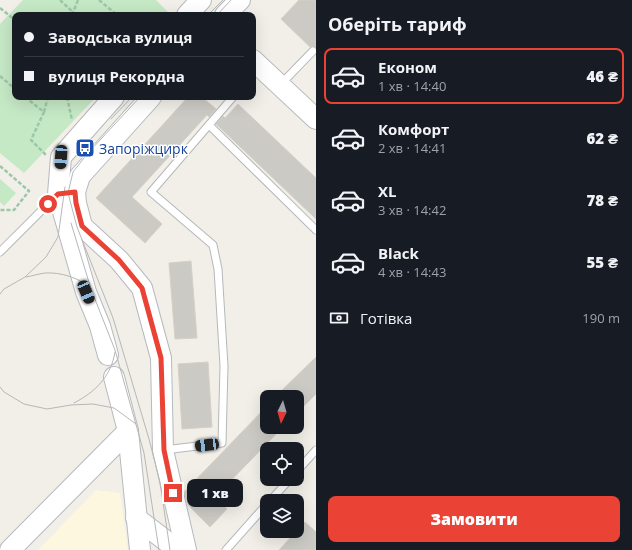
<!DOCTYPE html>
<html lang="uk">
<meta charset="utf-8">
<style>
:root{--surface:#171b24;--page:#242831;--text:#f1f3f6;--muted:#9ea1a6;--line:#363941;--accent:#ea4335}
body{margin:0;font-family:"Open Sans",sans-serif;background:var(--page);color:var(--text);height:100vh;display:flex;flex-direction:column;font-size:15px;white-space:nowrap}
*{box-sizing:border-box;margin:0}
p{font-size:13px;color:var(--muted)}
.icon{flex:none;width:22px;height:22px;fill:none;stroke:currentColor;stroke-width:2;stroke-linecap:round;stroke-linejoin:round}
.map{position:relative;flex:1;overflow:hidden}
.details{display:flex;flex-direction:column;background:var(--surface);width:316px}
.details>*{flex:none}
.hud{position:absolute;left:12px;top:12px;width:244px;height:88px;border-radius:8px;box-shadow:0 4px 16px #0002;display:grid;align-content:center;height:88px;padding:0 12px;background:var(--surface)}
.needle{width:26px;rotate:185deg}
.buttons{position:absolute;left:260px;top:390px;display:grid;gap:8px}
.buttons a{display:grid;place-items:center;width:44px;height:44px;border-radius:8px;background:var(--surface);box-shadow:0 4px 16px #0002;font-size:20px}
.end{position:absolute;width:18px;height:18px;margin:-9px;border:5px solid #ea4335;background:#fff;box-shadow:0 0 0 2px #fff}
.from{border-radius:50%}
.bubble{position:absolute;height:28px;border-radius:8px;background:var(--surface);box-shadow:0 4px 16px #0002;font-size:13px;font-weight:800;line-height:28px;text-align:center}
.car{position:absolute;width:12px;height:24px;margin:-12px -6px;border-radius:5px;box-shadow:0 0 3px 1px #0007;background:linear-gradient(#222 24%,#8ab4d8 0 40%,#222 0 76%,#8ab4d8 0 86%,#222 0)}
.hud b{display:flex;align-items:center;gap:14px;height:38px;font-size:15px}
.hud b+b{border-top:1px solid var(--line)}
.hud i{width:10px;height:10px;background:var(--text)}
ul{padding:0;list-style:none}
li{display:flex;align-items:center;gap:12px;height:56px;margin:0 8px 6px;padding:0 4px;border:2px solid transparent;border-radius:8px}
li div{flex:1}
li b{display:block;font-size:15px}
li em{font-style:normal;font-weight:800}
li.on{border-color:var(--accent)}
li>.icon{width:36px;height:36px;stroke-width:1.5}
h2{padding:0 12px;font-size:18px;line-height:48px}
.pay{display:flex;align-items:center;gap:10px;height:44px;padding:0 12px;font-size:15px}
.pay p{margin-inline-start:auto}
.button{display:flex;gap:8px;margin-top:auto;padding:8px 12px}
.button a{flex:1;height:46px;border-radius:8px;background:var(--accent);color:#fff;font-size:16px;font-weight:800;line-height:46px;text-align:center}
main{display:flex;flex:1;min-height:0}
.map>svg:first-child{display:block}
.commercial{fill:#fef7e0}
.green{fill:#c5e8c5}
.building{fill:#cccac5;stroke:#d6d1c6}
.lines{fill:none;stroke-linecap:round;stroke-linejoin:round}
.lane-casing{stroke:#b5b8bc;stroke-width:9}
.secondary-casing{stroke:#b6babf;stroke-width:22}
.path{stroke:#9cc7a9;stroke-width:2.5;stroke-dasharray:4 2;stroke-linecap:butt}
.lane{stroke:#fff;stroke-width:7}
.secondary{stroke:#fff;stroke-width:20}
.tram{stroke:#b6b7b8;stroke-width:1}
.route{stroke:#ea4335;stroke-width:5}
.labels{text-anchor:middle;dominant-baseline:central;stroke-width:3;stroke-linejoin:round;paint-order:stroke}
.transit-label{font-size:14px;fill:#164399;stroke:#fff;text-anchor:start}
</style>
<main>
<div class="map">
<svg width="316" height="550" viewBox="0 0 316 550">
<rect width="100%" height="100%" fill="#f1efe8"/>
<path class="commercial" d="M96,490l24,3 8,57h-90z"/>
<g class="green">
<path d="M23,0h133l15,15h-156v82h81l-72,76 -24,-20v-129z"/>
<path d="M0,179l16,14 -12,13 -4,-4z"/>
</g>
<g class="building">
<path d="M299,0h17v47l-4,-1 -2,1 -29,-28z"/>
<path d="M188,97h14l14,12 -7,8 -2,-2 -75,82 30,27 -17,19 -49,-45z"/>
<path d="M238,104l78,74v41l-100,-95 7,-8 2,2z"/>
<path d="M191,261l6,77 -22,1 -6,-76z"/>
<path d="M316,357v37l-19,19v-16h-22z"/>
<path d="M208,362l4,65 -30,2 -4,-65z"/>
<path d="M267,406v21h16l-68,70 12,12 -17,18 -22,-22 -4,-13z"/>
<path d="M305,522l11,10v18h-37z"/>
</g>
<g class="lines">
<g class="lane-casing">
<g id="lane">
<path d="M281,84l32,-33"/>
<path d="M209,125l107,105"/>
<path d="M0,252l56,-56"/>
<path d="M164,450l58,-7 2,-77 -6,-97 -5,-24 -62,-53 82,-95"/>
<path d="M297,471l19,-21"/>
<path d="M270,501l20,-22"/>
<path d="M226,550l41,-46"/>
</g>
</g>
<g class="secondary-casing">
<g id="secondary">
<path d="M187,15l14,-15"/>
<path d="M225,15l15,-15"/>
<path d="M253,60l63,59"/>
<path d="M151,97l-71,79 -5,16 1,11 6,23 37,34 23,28 19,70 2,92 23,100"/>
<path d="M108,355l-8,-29 -14,-34 -28,-98 3,-37 53,-60"/>
<path d="M114,377l14,54 12,119"/>
<path d="M136,518l42,32"/>
<path d="M10,550l118,-119"/>
</g>
</g>
<g class="path">
<path d="M60,0l16,15"/>
<path d="M99,0l18,15"/>
<path d="M0,8l15,12"/>
<path d="M72,15l6,-15"/>
<path d="M0,76l15,13"/>
<path d="M25,97l19,15 -13,28 15,15"/>
<path d="M67,97l5,23"/>
<path d="M44,112l4,-15"/>
<path d="M0,166l29,25 -15,19h-14"/>
</g>
<use href="#lane" class="lane"/>
<use href="#secondary" class="secondary"/>
<g class="tram">
<path d="M208,15l15,-15"/>
<path d="M217,15l14,-15"/>
<path d="M140,97l-52,56 -15,19 -5,21 9,34 36,91 36,121 11,43 10,68"/>
<path d="M111,119l21,-22"/>
<path d="M71,223l20,66 24,61 29,103 15,97"/>
<path d="M26,277c6,-1 12,-3 19,-4 16,-1 35,5 47,16"/>
<path d="M0,294l4,-5 21,-12 21,-20 12,-20 7,-50"/>
<path d="M0,387l4,5 20,12 23,5 24,-4 22,-1 21,4 22,16"/>
<path d="M74,403c21,-11 37,-26 41,-51"/>
</g>
</g>
<g class="lines">
<path class="route" d="M48,204l10,-10 17,-2 1,11 6,23 37,34 23,28 19,70 3,92 9,43"/>
</g>
<defs>
<g id="bus-square" transform="scale(1)"><rect x="-9" y="-9" width="18" height="18" rx="4" fill="#1a4fb4" stroke="#fff"/><path d="M-5-6H5V4H4V6H2V4H-2V6H-4V4H-5ZM-3.5-4V0h7V-4ZM-3.5 1.2v1.5H-2V1.2ZM2 1.2v1.5H3.5V1.2Z" fill="#fff"/></g>
</defs>
<g fill-rule="evenodd">
<use href="#bus-square" x="85" y="148"/>
</g>
<g class="labels">
<g class="transit-label">
<text x="99" y="148">Запоріжцирк</text>
</g>
</g>
</svg>
<div class="buttons">
<a><svg class="needle" viewBox="-14 -14 28 28"><path d="M0-13l5 13h-10z" fill="#e53935"/><path d="M0 13l5-13h-10z" fill="#9ea1a6"/></svg></a>
<a><svg class="icon" aria-label="locate" viewBox="0 0 24 24"><circle cx="12" cy="12" r="6"/><path d="M12 2v4M12 18v4M2 12h4M18 12h4"/></svg></a>
<a><svg class="icon" aria-label="layers" viewBox="0 0 24 24"><path d="M12 4l9 5-9 5-9-5zM3 14l9 5 9-5"/></svg></a>
</div>
<i class="end from" style="left:48px;top:204px"></i>
<i class="end" style="left:173px;top:493px"></i>
<div class="bubble" style="left:187px;top:479px;width:56px">1 хв</div>
<i class="car" style="left:61px;top:157px;rotate:184deg"></i>
<i class="car" style="left:86px;top:292px;rotate:157deg"></i>
<i class="car" style="left:207px;top:445px;rotate:263deg"></i>
<div class="hud">
<b><i class="from"></i>Заводська вулиця</b>
<b><i></i>вулиця Рекордна</b>
</div>
</div>
<section class="details">
<h2>Оберіть тариф</h2>
<ul>
<li class="on"><svg class="icon" aria-label="car" viewBox="0 0 24 24"><path d="M5 17H2v-5l4-1 3-4h7l3 4 3 1v5h-3M9 17h6M6 11h13"/><circle cx="7" cy="17" r="2"/><circle cx="17" cy="17" r="2"/></svg><div><b>Економ</b><p>1 хв · 14:40</p></div><em>46 ₴</em></li>
<li><svg class="icon" aria-label="car" viewBox="0 0 24 24"><path d="M5 17H2v-5l4-1 3-4h7l3 4 3 1v5h-3M9 17h6M6 11h13"/><circle cx="7" cy="17" r="2"/><circle cx="17" cy="17" r="2"/></svg><div><b>Комфорт</b><p>2 хв · 14:41</p></div><em>62 ₴</em></li>
<li><svg class="icon" aria-label="car" viewBox="0 0 24 24"><path d="M5 17H2v-5l4-1 3-4h7l3 4 3 1v5h-3M9 17h6M6 11h13"/><circle cx="7" cy="17" r="2"/><circle cx="17" cy="17" r="2"/></svg><div><b>XL</b><p>3 хв · 14:42</p></div><em>78 ₴</em></li>
<li><svg class="icon" aria-label="car" viewBox="0 0 24 24"><path d="M5 17H2v-5l4-1 3-4h7l3 4 3 1v5h-3M9 17h6M6 11h13"/><circle cx="7" cy="17" r="2"/><circle cx="17" cy="17" r="2"/></svg><div><b>Black</b><p>4 хв · 14:43</p></div><em>55 ₴</em></li>
</ul>
<div class="pay"><svg class="icon" aria-label="cash" viewBox="0 0 24 24"><path d="M3 7h18v10H3z"/><circle cx="12" cy="12" r="2"/></svg>Готівка<p>190 m</p></div>
<div class="button"><a>Замовити</a></div>
</section>
</main>
